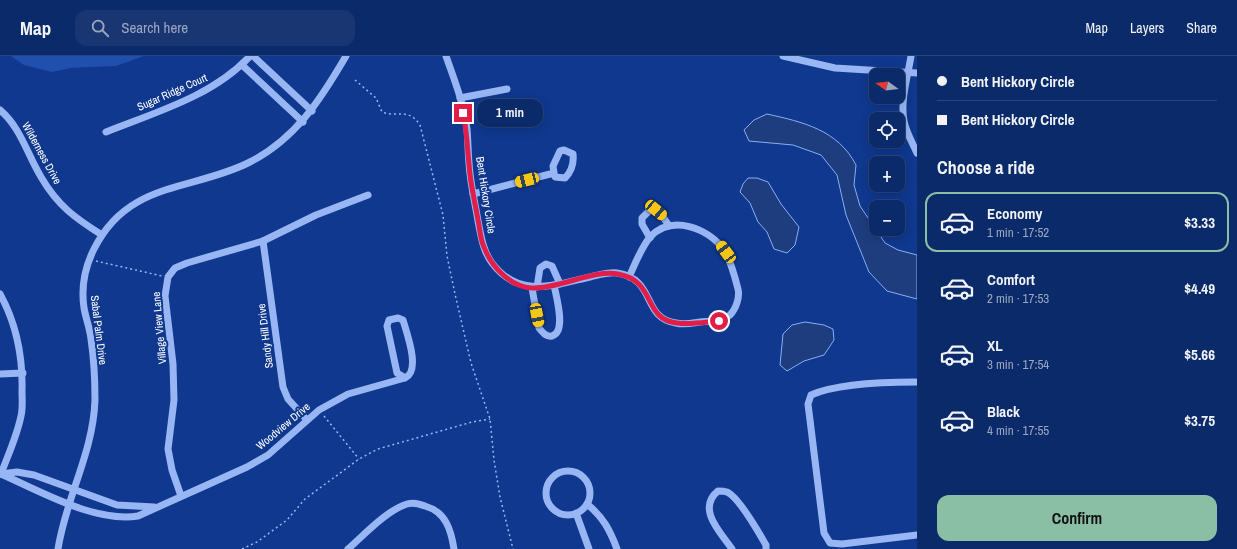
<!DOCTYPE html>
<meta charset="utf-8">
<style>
:root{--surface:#0b2a6a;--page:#193672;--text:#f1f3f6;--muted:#9aa7c1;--line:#2b467e;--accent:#8abfa5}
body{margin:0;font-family:"Archivo Narrow",sans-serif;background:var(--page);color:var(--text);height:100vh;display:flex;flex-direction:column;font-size:15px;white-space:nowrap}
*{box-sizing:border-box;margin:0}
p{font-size:13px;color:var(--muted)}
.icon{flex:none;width:22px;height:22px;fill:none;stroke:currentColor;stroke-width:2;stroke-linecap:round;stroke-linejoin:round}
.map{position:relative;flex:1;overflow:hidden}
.panel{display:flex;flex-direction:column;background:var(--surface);width:320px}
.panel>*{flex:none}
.hud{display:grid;align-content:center;height:88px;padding:0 20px;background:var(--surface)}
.needle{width:26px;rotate:285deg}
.buttons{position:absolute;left:869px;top:12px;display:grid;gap:8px}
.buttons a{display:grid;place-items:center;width:36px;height:36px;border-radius:8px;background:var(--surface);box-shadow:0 2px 10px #0003,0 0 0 1px var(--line);font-size:20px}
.end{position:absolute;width:18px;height:18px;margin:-9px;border:5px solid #e11d48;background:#fff;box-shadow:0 0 0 2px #fff}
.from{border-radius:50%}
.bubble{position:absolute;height:28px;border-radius:12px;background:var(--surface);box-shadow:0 2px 10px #0003,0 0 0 1px var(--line);font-size:13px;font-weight:700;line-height:28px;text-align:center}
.car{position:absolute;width:12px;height:24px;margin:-12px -6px;border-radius:5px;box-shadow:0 0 3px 1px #0007;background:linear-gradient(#f5c518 24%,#345 0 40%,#f5c518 0 76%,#345 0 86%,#f5c518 0)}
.hud b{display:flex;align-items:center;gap:14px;height:38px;font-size:15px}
.hud b+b{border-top:1px solid var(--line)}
.hud i{width:10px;height:10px;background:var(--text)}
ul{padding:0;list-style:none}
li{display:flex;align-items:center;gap:12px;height:60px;margin:0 8px 6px;padding:0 12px;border:2px solid transparent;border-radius:12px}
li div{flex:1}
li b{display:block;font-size:15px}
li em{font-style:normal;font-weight:700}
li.on{border-color:var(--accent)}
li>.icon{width:36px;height:36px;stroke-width:1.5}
h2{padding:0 20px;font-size:18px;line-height:48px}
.cta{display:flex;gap:8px;margin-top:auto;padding:8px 20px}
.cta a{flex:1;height:46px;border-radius:12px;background:var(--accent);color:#111;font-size:16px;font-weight:700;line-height:46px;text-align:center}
header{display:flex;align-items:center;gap:24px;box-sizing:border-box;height:56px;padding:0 20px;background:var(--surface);border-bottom:1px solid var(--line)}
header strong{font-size:19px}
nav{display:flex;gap:22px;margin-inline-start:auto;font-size:14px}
.search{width:280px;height:36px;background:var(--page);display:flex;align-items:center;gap:10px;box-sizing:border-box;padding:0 14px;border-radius:12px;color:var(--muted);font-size:15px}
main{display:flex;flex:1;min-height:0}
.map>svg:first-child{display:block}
.green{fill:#204fae}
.water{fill:#1e3d7e;stroke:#88aff7}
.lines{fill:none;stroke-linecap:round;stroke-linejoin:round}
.path{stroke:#97b6f3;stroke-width:1.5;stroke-dasharray:2 3;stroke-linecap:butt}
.minor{stroke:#97b6f3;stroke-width:7}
.route{stroke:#e11d48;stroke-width:5}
.labels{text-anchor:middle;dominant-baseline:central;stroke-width:4;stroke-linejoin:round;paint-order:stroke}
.street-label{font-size:11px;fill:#fff;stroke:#0f388e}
</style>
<header>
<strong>Map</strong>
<div class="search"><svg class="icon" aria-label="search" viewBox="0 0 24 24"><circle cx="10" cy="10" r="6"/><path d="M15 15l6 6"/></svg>Search here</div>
<nav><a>Map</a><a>Layers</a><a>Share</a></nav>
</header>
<main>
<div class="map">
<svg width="917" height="493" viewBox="0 0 917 493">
<rect width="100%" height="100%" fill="#0f388e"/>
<path class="green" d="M11,0h133l-28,10 -45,2 -19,4 -28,-7z"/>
<g class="water">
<path d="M767,58c36,8 71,16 89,51l-2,20 6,21 25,37 13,7 19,5v44l-30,-8 -18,-19 -23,-57 -9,-40 -16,-20 -28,-10 -44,-4 -5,-11 10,-10z"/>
<path d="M748,122h9l11,4 13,22 18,23 -4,18 -8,8 -13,-4 -7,-17 -9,-10 -8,-19 -10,-11 3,-8z"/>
<path d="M805,266l19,3 9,4 1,11 -10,15 -20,6 -17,10 -7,-6 3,-31 9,-9z"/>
</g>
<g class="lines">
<g class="path">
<path d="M355,24l21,18 6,14c15,6 26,-5 38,13l23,90 4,41 8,38 16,69 19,56 4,41 6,37 13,52"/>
<path d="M96,205l66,15"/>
<path d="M324,360l35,43"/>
<path d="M242,493l15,-7 30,-22 18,-21 54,-40 19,-10 94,-27 18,-3"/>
</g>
<g class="minor">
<path d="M253,0l59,55"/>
<path d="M446,0c8,23 18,48 21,73 1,11 1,23 2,34 1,20 6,39 9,58 3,15 5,30 14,42 27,36 62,22 98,14 9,-2 18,-5 27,-4 40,6 24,45 59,50 8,2 17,0 24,-1 11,-1 21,0 30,-7 6,-6 10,-18 8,-26 -3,-12 -7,-28 -14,-39 -16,-22 -52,-36 -74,-13 -9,11 -15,27 -21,40"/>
<path d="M783,0l52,12 82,5"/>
<path d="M911,0c-3,20 -11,44 -7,65 2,11 8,21 13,32"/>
<path d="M242,9l61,57"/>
<path d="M460,42l47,-9"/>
<path d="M0,54c21,18 27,44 41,67 17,29 34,41 61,58"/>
<path d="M106,76c50,-20 107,-36 144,-76"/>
<path d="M473,138l81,-21 1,4 10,1c6,-6 9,-15 8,-24l-9,-4 -4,1 -7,15 1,7"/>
<path d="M650,182l-8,-14v-6l9,-9c9,2 13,9 18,17"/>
<path d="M263,185l20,146 5,12 19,21"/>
<path d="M537,231l3,-19 6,-4 6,2 8,18"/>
<path d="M532,232l7,40c4,5 7,9 13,8 15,-4 4,-40 2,-51"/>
<path d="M0,238c17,31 23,63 22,98 0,7 1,16 -1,24 -4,20 -13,39 -20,58"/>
<path d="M0,318l23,-1"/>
<path d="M917,326c-30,0 -79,1 -106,13l-3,9 16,129 6,10 12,1 75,-9"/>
<circle cx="568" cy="437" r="22"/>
<path d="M0,418l17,-2 17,3 83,30 37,2"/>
<path d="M1,418c39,17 94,49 137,42l109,-49 21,-12 51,-45 29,-16 57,-16c16,-7 2,-44 -2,-58l-5,-2 -9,2 -2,6 10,47 8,5"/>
<path d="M181,440l-9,-26 -4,-21 6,-49 -1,-36 -8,-68 3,-19 7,-9 12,-5 76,-22 53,-26 52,-20"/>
<path d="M587,448c16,13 23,26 30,45"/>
<path d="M576,457l13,36"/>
<path d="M58,493c8,-52 35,-95 37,-149 0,-19 -1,-41 -4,-61 -1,-10 -5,-20 -7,-31 -3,-20 1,-41 10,-59 34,-68 97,-58 154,-86 47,-23 73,-64 98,-107"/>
<path d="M348,493c16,-14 39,-39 59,-45 7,-2 12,0 18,2 21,6 26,24 29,43"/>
<path d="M732,493c-11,-16 -36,-40 -14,-58 3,0 6,0 9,1 12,5 32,41 39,53v4"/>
</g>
</g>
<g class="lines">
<path class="route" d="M463,57c4,17 4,33 6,51 1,19 6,38 9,56 2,9 2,19 6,27 7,19 26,40 48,41 27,1 62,-19 86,-14 39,7 24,45 59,49 13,2 29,-1 42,-2"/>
</g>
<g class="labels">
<g class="street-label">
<text transform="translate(172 36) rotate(-24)">Sugar Ridge Court</text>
<text transform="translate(42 97) rotate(61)">Wilderness Drive</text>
<text transform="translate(486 139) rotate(81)">Bent Hickory Circle</text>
<text transform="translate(159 272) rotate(-95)">Village View Lane</text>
<text transform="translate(99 274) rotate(83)">Sabal Palm Drive</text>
<text transform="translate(265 280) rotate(-97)">Sandy Hill Drive</text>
<text transform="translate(283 370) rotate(-40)">Woodview Drive</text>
</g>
</g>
</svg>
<div class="buttons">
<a><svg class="needle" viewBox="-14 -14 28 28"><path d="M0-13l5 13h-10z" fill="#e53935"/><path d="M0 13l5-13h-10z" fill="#9aa7c1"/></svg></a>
<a><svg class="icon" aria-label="locate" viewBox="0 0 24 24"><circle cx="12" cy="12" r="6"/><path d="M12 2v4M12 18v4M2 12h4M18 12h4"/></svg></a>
<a>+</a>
<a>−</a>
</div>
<i class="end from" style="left:719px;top:265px"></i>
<i class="end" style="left:463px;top:57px"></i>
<div class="bubble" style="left:477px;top:43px;width:66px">1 min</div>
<i class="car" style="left:527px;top:124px;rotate:256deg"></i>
<i class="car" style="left:656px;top:154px;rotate:130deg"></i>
<i class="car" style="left:726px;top:196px;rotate:323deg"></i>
<i class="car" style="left:537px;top:259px;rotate:169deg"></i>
</div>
<section class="panel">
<div class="hud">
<b><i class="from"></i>Bent Hickory Circle</b>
<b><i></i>Bent Hickory Circle</b>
</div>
<h2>Choose a ride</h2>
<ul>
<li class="on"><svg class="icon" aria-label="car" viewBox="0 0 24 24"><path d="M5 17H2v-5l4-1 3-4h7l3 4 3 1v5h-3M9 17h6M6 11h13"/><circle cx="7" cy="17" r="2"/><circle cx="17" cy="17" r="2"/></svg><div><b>Economy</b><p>1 min · 17:52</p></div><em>$3.33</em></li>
<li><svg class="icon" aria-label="car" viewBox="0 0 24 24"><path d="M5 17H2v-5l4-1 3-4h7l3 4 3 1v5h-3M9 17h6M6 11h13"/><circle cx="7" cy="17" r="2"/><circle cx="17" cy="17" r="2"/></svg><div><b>Comfort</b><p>2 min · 17:53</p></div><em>$4.49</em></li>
<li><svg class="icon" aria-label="car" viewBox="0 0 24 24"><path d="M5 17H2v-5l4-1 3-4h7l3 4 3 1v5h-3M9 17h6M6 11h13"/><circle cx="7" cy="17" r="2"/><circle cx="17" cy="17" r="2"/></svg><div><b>XL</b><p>3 min · 17:54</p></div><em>$5.66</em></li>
<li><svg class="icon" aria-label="car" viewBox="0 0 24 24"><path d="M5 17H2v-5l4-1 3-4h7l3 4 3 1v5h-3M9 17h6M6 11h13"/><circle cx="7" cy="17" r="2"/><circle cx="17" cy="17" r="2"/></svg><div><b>Black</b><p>4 min · 17:55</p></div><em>$3.75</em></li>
</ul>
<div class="cta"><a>Confirm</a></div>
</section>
</main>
